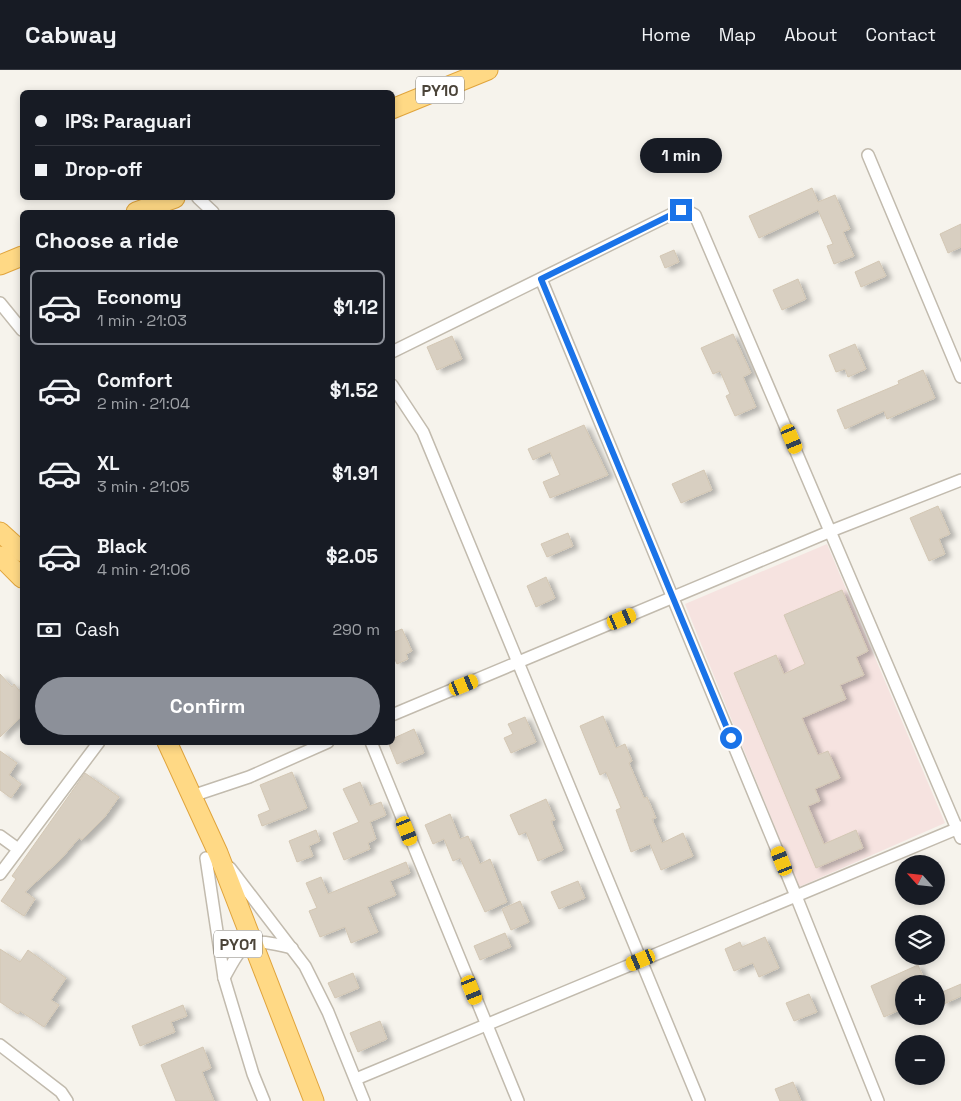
<!DOCTYPE html>
<meta charset="utf-8">
<style>
:root{--surface:#171b24;--page:#242831;--text:#f1f3f6;--muted:#9ea1a6;--line:#363941;--accent:#8c9099}
body{margin:0;font-family:"Space Grotesk",sans-serif;background:var(--page);color:var(--text);height:100vh;display:flex;flex-direction:column;font-size:19px;white-space:nowrap}
*{box-sizing:border-box;margin:0}
p{font-size:16px;color:var(--muted)}
.icon{flex:none;width:28px;height:28px;fill:none;stroke:currentColor;stroke-width:2;stroke-linecap:round;stroke-linejoin:round}
.map{position:relative;flex:1;overflow:hidden}
.details{position:absolute;left:20px;top:140px;width:375px;height:535px;display:flex;flex-direction:column;background:var(--surface);border-radius:8px;box-shadow:0 2px 8px #0003}
.details>*{flex:none}
.banner{position:absolute;left:20px;top:20px;width:375px;height:110px;border-radius:8px;box-shadow:0 2px 8px #0003;display:grid;align-content:center;height:110px;padding:0 15px;background:var(--surface)}
.needle{width:32px;rotate:297deg}
.fabs{position:absolute;left:895px;top:785px;display:grid;gap:10px}
.fabs a{display:grid;place-items:center;width:50px;height:50px;border-radius:50%;background:var(--surface);box-shadow:0 2px 8px #0003;font-size:25px}
.end{position:absolute;width:22px;height:22px;margin:-11px;border:6px solid #1a73e8;background:#fff;box-shadow:0 0 0 2px #fff}
.from{border-radius:50%}
.bubble{position:absolute;height:35px;border-radius:18px;background:var(--surface);box-shadow:0 2px 8px #0003;font-size:16px;font-weight:700;line-height:35px;text-align:center}
.car{position:absolute;width:15px;height:30px;margin:-15px -8px;border-radius:6px;box-shadow:0 0 4px 1px #0007;background:linear-gradient(#f5c518 24%,#345 0 40%,#f5c518 0 76%,#345 0 86%,#f5c518 0)}
.banner b{display:flex;align-items:center;gap:18px;height:48px;font-size:19px}
.banner b+b{border-top:1px solid var(--line)}
.banner i{width:12px;height:12px;background:var(--text)}
ul{padding:0;list-style:none}
li{display:flex;align-items:center;gap:15px;height:75px;margin:0 10px 8px;padding:0 5px;border:2px solid transparent;border-radius:8px}
li div{flex:1}
li b{display:block;font-size:19px}
li em{font-style:normal;font-weight:700}
li.selected{border-color:var(--accent)}
li>.icon{width:45px;height:45px;stroke-width:1.5}
h2{padding:0 15px;font-size:22px;line-height:60px}
.pay{display:flex;align-items:center;gap:12px;height:55px;padding:0 15px;font-size:19px}
.pay p{margin-inline-start:auto}
.cta{display:flex;gap:10px;margin-top:auto;padding:10px 15px}
.cta a{flex:1;height:58px;border-radius:30px;background:var(--accent);color:#fff;font-size:20px;font-weight:700;line-height:58px;text-align:center}
header{display:flex;align-items:center;gap:30px;box-sizing:border-box;height:70px;padding:0 25px;background:var(--surface);border-bottom:1px solid var(--line)}
header strong{font-size:24px}
nav{display:flex;gap:28px;margin-inline-start:auto;font-size:18px}
.map>svg:first-child{display:block}
.medical{fill:#f6e3e0}
.building{fill:#d8cfc1;stroke:#d3c7b4;filter:url(#shadow)}
.lines{fill:none;stroke-linecap:round;stroke-linejoin:round}
.minor-casing{stroke:#c2bbae;stroke-width:14}
.trunk-casing{stroke:#e0a43c;stroke-width:21}
.minor{stroke:#fff;stroke-width:11}
.trunk{stroke:#ffd985;stroke-width:19}
.route{stroke:#1a73e8;stroke-width:6}
.labels{text-anchor:middle;dominant-baseline:central;stroke-width:4;stroke-linejoin:round;paint-order:stroke}
.shield{fill:#fff;stroke:#817c74;stroke-width:1}
.shield-label{font-size:16px;font-weight:bold;fill:#4b4439}
</style>
<header>
<strong>Cabway</strong>
<nav><a>Home</a><a>Map</a><a>About</a><a>Contact</a></nav>
</header>
<div class="map">
<svg width="961" height="1031" viewBox="0 0 961 1031">
<defs>
<filter id="shadow"><feDropShadow dx="5.5" dy="3" stdDeviation="2.5" flood-color="#0004"/></filter>
</defs>
<rect width="100%" height="100%" fill="#f6f3ec"/>
<path class="medical" d="M827,474l118,279 -146,64 -114,-283z"/>
<g class="building">
<path d="M812,118l6,14 17,-7 15,34 -7,3 11,24 -20,8 -7,-18 6,-2 -15,-34 -59,28 -10,-22z"/>
<path d="M961,154v23l-13,6 -8,-19z"/>
<path d="M674,180l5,12 -14,6 -5,-12z"/>
<path d="M879,191l7,15 -25,11 -6,-15z"/>
<path d="M798,209l8,20 -24,11 -9,-20z"/>
<path d="M733,264l18,39 -8,4 13,30 -21,9 -9,-20 4,-2 -10,-23 -7,3 -12,-26z"/>
<path d="M452,266l10,23 -25,11 -10,-23z"/>
<path d="M855,274l11,25 -18,8 -3,-8 -9,3 -7,-17z"/>
<path d="M923,300l12,28 -48,21 -3,-8 -39,18 -8,-19 62,-26 -1,-3z"/>
<path d="M584,355l24,50 -58,23 -7,-16 17,-7 -10,-23 -17,8 -5,-11z"/>
<path d="M704,400l8,20 -31,13 -9,-19z"/>
<path d="M938,436l12,28 -11,5 6,15 -16,7 -19,-43z"/>
<path d="M568,463l5,13 -26,11 -6,-13z"/>
<path d="M546,507l9,21 -19,9 -9,-21z"/>
<path d="M842,520l26,61 -12,6 8,18 -24,10 6,14 -44,19 16,37 10,-4 12,27 -25,11 5,12 -12,5 16,38 32,-14 7,18 -47,20 -82,-195 42,-18 8,19 21,-10 -21,-49z"/>
<path d="M402,559l10,22 -6,3 2,5 -11,5 -5,-11v-20z"/>
<path d="M0,604l12,13 2,-3 8,10v22l-22,21z"/>
<path d="M603,646l13,32 9,-4 7,17 -3,2 15,35 3,-1 9,21 -4,1 10,24 21,-10 10,23 -32,14 -11,-26 -19,8 -15,-42 5,-2 -15,-36 -6,3 -20,-49z"/>
<path d="M525,647l11,25 -25,11 -7,-15 9,-4 -5,-10z"/>
<path d="M414,659l10,24 -27,11 -9,-22h4v-3z"/>
<path d="M0,681l17,12 -8,12 12,9 -10,14 -11,-8z"/>
<path d="M292,702l15,36 -45,18 -4,-11 12,-5 -10,-25z"/>
<path d="M85,703l34,24 -15,21 -22,22 -3,-2 -18,21 -36,33 10,7 -11,17 -23,-15 15,-22 -4,-3z"/>
<path d="M360,712l10,24 11,-4 5,13 -16,7 6,17 -8,4 2,6 -26,11 -11,-27 26,-11 -16,-33z"/>
<path d="M546,729l9,21 -4,1 12,29 -25,11 -12,-29 -7,3 -9,-20z"/>
<path d="M450,744l10,25 8,-3 12,28 10,-5 17,43 -22,10 -25,-54 -7,3 -9,-22 -11,5 -8,-19z"/>
<path d="M316,760l4,11 -11,5 4,10 -16,6 -8,-21z"/>
<path d="M406,792l4,11 -20,8 6,14 -29,12 11,25 -27,11 -6,-16 -25,10 -11,-26 8,-3 -11,-25 15,-6 7,17z"/>
<path d="M578,811l7,17 -26,11 -8,-17z"/>
<path d="M520,831l9,21 -18,8 -9,-21z"/>
<path d="M505,863l6,14 -31,13 -6,-14z"/>
<path d="M765,867l14,31 -20,9 -6,-14 -19,8 -9,-22 15,-7 2,5z"/>
<path d="M0,879l20,13 8,-12 38,28 -15,22 8,5 -15,22 -24,-16 -2,3 -18,-12z"/>
<path d="M918,895l8,19h-22v24l-20,9 -13,-31z"/>
<path d="M353,903l6,15 -24,10 -7,-15z"/>
<path d="M961,914v12l-17,8 -4,-11z"/>
<path d="M809,924l8,18 -23,9 -8,-18z"/>
<path d="M183,935l4,11 -16,6 4,10 -35,14 -8,-20z"/>
<path d="M380,951l7,18 -29,13 -8,-19z"/>
<path d="M203,977l8,21 -9,4 12,29h-38l-15,-36z"/>
<path d="M793,1012l8,19h-21l-5,-12z"/>
</g>
<g class="lines">
<g class="minor-casing">
<g id="minor">
<path d="M868,85l93,222"/>
<path d="M198,128l15,14"/>
<path d="M541,209l255,617 165,-69"/>
<path d="M0,233l22,27"/>
<path d="M392,282l284,-140 10,-2 9,5 266,623"/>
<path d="M392,315l31,47 276,669"/>
<path d="M392,645l439,-184 130,-51"/>
<path d="M371,672l147,359"/>
<path d="M192,726l57,-19 79,-35"/>
<path d="M0,766l18,13"/>
<path d="M206,788l18,120 29,96 11,27"/>
<path d="M230,798l75,98 23,46 36,89"/>
<path d="M0,804l99,-132"/>
<path d="M224,908c21,-39 23,-41 68,-30"/>
<path d="M0,975l61,47 6,9"/>
<path d="M356,1009l440,-183 82,205"/>
</g>
</g>
<g class="trunk-casing">
<g id="trunk">
<path d="M392,39l96,-39"/>
<path d="M136,142l39,-14"/>
<path d="M0,195l22,-9"/>
<path d="M0,462l22,20"/>
<path d="M0,486l22,22"/>
<path d="M167,672l51,111 96,248"/>
</g>
</g>
<use href="#minor" class="minor"/>
<use href="#trunk" class="trunk"/>
</g>
<g class="lines">
<path class="route" d="M681,140l-140,69 190,459"/>
</g>
<g class="labels">
<g class="shield">
<rect x="416" y="6.5" width="48" height="27" rx="4"/>
<rect x="214" y="860.5" width="48" height="27" rx="4"/>
</g>
<g class="shield-label">
<text x="440" y="20">PY10</text>
<text x="238" y="874">PY01</text>
</g>
</g>
</svg>
<div class="fabs">
<a><svg class="needle" viewBox="-14 -14 28 28"><path d="M0-13l5 13h-10z" fill="#e53935"/><path d="M0 13l5-13h-10z" fill="#9ea1a6"/></svg></a>
<a><svg class="icon" aria-label="layers" viewBox="0 0 24 24"><path d="M12 4l9 5-9 5-9-5zM3 14l9 5 9-5"/></svg></a>
<a>+</a>
<a>−</a>
</div>
<i class="end from" style="left:731px;top:668px"></i>
<i class="end" style="left:681px;top:140px"></i>
<div class="bubble" style="left:640px;top:68px;width:82px">1 min</div>
<i class="car" style="left:792px;top:369px;rotate:157deg"></i>
<i class="car" style="left:622px;top:549px;rotate:67deg"></i>
<i class="car" style="left:464px;top:615px;rotate:68deg"></i>
<i class="car" style="left:407px;top:761px;rotate:158deg"></i>
<i class="car" style="left:782px;top:791px;rotate:338deg"></i>
<i class="car" style="left:641px;top:890px;rotate:247deg"></i>
<i class="car" style="left:472px;top:920px;rotate:158deg"></i>
<div class="banner">
<b><i class="from"></i>IPS: Paraguari</b>
<b><i></i>Drop-off</b>
</div>
<section class="details">
<h2>Choose a ride</h2>
<ul>
<li class="selected"><svg class="icon" aria-label="car" viewBox="0 0 24 24"><path d="M5 17H2v-5l4-1 3-4h7l3 4 3 1v5h-3M9 17h6M6 11h13"/><circle cx="7" cy="17" r="2"/><circle cx="17" cy="17" r="2"/></svg><div><b>Economy</b><p>1 min · 21:03</p></div><em>$1.12</em></li>
<li><svg class="icon" aria-label="car" viewBox="0 0 24 24"><path d="M5 17H2v-5l4-1 3-4h7l3 4 3 1v5h-3M9 17h6M6 11h13"/><circle cx="7" cy="17" r="2"/><circle cx="17" cy="17" r="2"/></svg><div><b>Comfort</b><p>2 min · 21:04</p></div><em>$1.52</em></li>
<li><svg class="icon" aria-label="car" viewBox="0 0 24 24"><path d="M5 17H2v-5l4-1 3-4h7l3 4 3 1v5h-3M9 17h6M6 11h13"/><circle cx="7" cy="17" r="2"/><circle cx="17" cy="17" r="2"/></svg><div><b>XL</b><p>3 min · 21:05</p></div><em>$1.91</em></li>
<li><svg class="icon" aria-label="car" viewBox="0 0 24 24"><path d="M5 17H2v-5l4-1 3-4h7l3 4 3 1v5h-3M9 17h6M6 11h13"/><circle cx="7" cy="17" r="2"/><circle cx="17" cy="17" r="2"/></svg><div><b>Black</b><p>4 min · 21:06</p></div><em>$2.05</em></li>
</ul>
<div class="pay"><svg class="icon" aria-label="cash" viewBox="0 0 24 24"><path d="M3 7h18v10H3z"/><circle cx="12" cy="12" r="2"/></svg>Cash<p>290 m</p></div>
<div class="cta"><a>Confirm</a></div>
</section>
</div>
